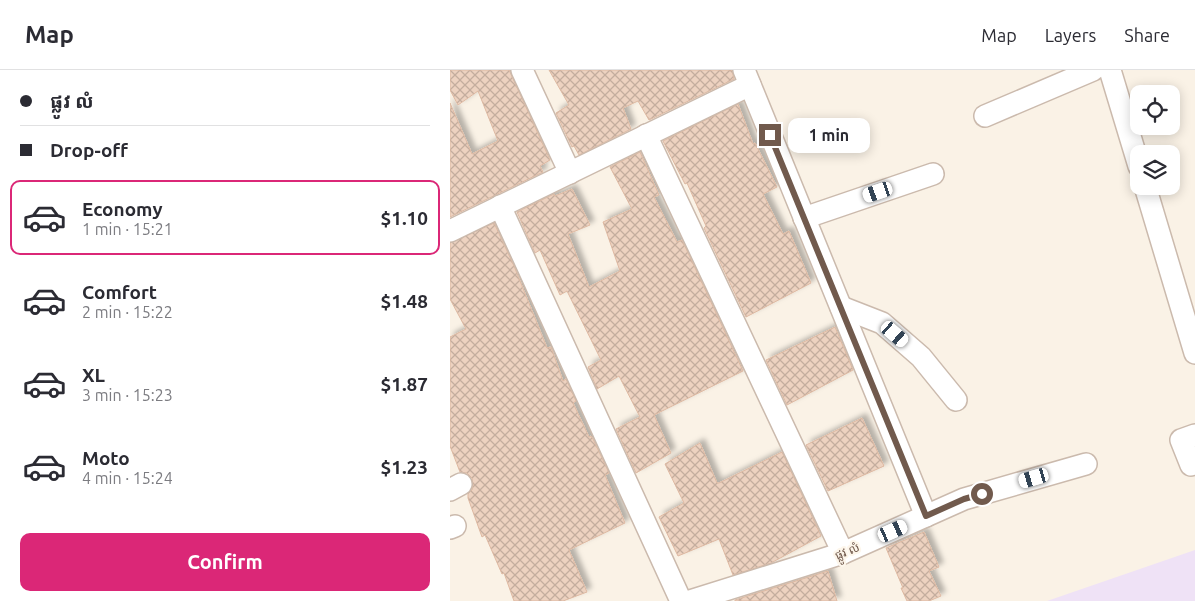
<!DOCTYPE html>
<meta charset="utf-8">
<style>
:root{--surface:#fff;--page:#f2f2f3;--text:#2b2b33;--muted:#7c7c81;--line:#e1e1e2;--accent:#db2777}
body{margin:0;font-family:Ubuntu,"Noto Sans Khmer",sans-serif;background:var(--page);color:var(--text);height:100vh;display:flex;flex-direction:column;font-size:19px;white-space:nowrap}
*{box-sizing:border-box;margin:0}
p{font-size:16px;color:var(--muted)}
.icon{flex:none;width:28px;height:28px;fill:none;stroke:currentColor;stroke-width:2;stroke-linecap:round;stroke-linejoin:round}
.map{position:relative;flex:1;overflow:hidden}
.panel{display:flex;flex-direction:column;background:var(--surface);width:450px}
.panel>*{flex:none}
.hud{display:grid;align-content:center;height:110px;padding:0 20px;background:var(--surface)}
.buttons{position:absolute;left:680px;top:15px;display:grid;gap:10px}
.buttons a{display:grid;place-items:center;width:50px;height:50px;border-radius:10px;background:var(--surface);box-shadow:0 2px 12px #0003;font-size:25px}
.end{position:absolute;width:22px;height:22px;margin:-11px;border:6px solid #715a4d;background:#fff;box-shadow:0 0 0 2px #fff}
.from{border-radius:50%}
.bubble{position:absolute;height:35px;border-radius:10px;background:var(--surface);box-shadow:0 2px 12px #0003;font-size:16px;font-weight:700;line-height:35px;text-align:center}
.car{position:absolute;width:15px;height:30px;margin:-15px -8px;border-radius:6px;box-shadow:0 0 4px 1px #0007;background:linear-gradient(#fff 24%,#345 0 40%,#fff 0 76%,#345 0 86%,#fff 0)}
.hud b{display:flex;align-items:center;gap:18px;height:48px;font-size:19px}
.hud b+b{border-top:1px solid var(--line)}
.hud i{width:12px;height:12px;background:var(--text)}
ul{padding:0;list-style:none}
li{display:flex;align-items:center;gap:15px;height:75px;margin:0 10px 8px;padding:0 10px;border:2px solid transparent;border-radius:10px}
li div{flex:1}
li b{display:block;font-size:19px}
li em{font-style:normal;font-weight:700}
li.on{border-color:var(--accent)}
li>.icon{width:45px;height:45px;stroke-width:1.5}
.primary-button{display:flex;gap:10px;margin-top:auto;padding:10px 20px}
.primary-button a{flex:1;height:58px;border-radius:10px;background:var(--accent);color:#fff;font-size:20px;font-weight:700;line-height:58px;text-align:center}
header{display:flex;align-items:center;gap:30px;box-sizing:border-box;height:70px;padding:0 25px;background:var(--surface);border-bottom:1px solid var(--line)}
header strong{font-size:24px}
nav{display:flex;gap:28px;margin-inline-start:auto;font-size:18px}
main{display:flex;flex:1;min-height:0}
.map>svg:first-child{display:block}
.education{fill:#efe2f6}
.building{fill:url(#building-cross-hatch);stroke:#deb9a2;filter:url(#shadow)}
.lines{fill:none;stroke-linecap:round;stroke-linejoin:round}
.minor-casing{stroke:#cbbaad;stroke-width:24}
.minor{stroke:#fff;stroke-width:21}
.route{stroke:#715a4d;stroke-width:6}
.labels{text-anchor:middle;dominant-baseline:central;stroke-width:4.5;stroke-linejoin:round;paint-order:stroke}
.street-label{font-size:12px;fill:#715a4d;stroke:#fdf6eb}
</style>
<header>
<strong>Map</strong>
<nav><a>Map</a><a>Layers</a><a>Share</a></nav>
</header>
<main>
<section class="panel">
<div class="hud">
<b><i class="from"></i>ផ្លូវ លំ</b>
<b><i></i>Drop-off</b>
</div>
<ul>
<li class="on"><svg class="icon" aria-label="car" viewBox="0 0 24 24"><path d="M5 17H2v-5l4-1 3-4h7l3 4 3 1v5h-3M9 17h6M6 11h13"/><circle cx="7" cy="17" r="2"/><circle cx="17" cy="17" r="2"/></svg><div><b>Economy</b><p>1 min · 15:21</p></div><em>$1.10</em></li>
<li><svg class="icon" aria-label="car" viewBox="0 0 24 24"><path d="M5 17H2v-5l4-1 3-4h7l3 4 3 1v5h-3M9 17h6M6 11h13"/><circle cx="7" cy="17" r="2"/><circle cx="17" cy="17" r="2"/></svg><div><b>Comfort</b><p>2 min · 15:22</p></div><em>$1.48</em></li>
<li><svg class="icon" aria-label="car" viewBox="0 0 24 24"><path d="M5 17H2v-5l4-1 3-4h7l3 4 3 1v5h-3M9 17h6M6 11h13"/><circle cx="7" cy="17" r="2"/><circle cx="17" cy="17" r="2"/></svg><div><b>XL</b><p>3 min · 15:23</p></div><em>$1.87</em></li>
<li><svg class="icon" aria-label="car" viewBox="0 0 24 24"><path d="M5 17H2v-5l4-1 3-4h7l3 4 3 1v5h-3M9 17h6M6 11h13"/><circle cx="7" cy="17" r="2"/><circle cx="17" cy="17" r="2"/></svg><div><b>Moto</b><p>4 min · 15:24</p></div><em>$1.23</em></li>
</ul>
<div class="primary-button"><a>Confirm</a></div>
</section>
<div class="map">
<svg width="745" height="531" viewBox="0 0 745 531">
<defs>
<pattern id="building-cross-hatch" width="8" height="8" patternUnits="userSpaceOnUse" patternTransform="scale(1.25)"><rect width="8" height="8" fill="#edd2c0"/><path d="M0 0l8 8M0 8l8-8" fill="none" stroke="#c4ad9e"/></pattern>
<filter id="shadow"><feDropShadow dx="4.5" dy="-4.5" stdDeviation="2.5" flood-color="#0004"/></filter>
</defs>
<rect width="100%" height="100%" fill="#faf2e6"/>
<path class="education" d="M745,480v51h-148z"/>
<g class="building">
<path d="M0,0h59l41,90 -10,6 3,6 -93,45v-114l22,51 26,-13 -20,-50 -20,14 -8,-15z"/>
<path d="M99,0h183l2,9 -85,41 -11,-19 -15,7 8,21 -52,26 -5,-9 -2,1 -16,-34 13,-8z"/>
<path d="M288,34l15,40 2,-1 22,44 -14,7 20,40 6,-3 22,52 -65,34 -42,-89 2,-2 -19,-43 -2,1 -22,-43z"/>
<path d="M190,82l19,43 -5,2 23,45 5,-2 61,131 -89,44 17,38 -35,20 -20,-44 24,-12 -21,-41 -22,13 -9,-22 13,-7 -34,-69 -7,4 -20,-45 -5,3 -18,-41 37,-18 1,2 17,-7 18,36 -22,9 21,53 31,-16 -17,-49 29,-13 -22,-42z"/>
<path d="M44,153l20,43 33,82 4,-1 12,34 3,-2 10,22 -3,2 16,34 2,-1 2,3 16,34 -4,2 20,48 -56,27 18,42 -24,9h-49l-10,-28 -2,1 -17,-39 -3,2 -14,-39v-4l4,-4 1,-5 -1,-7 -5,-5 -7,-1 -10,-26v-109l16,-8 -16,-30v-56z"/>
<path d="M385,257l18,43 -66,35 -21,-45z"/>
<path d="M412,348l22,48 -56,25 -22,-46z"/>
<path d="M250,373l17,40h2l63,-31 39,84 -50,27 -38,12 -14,-36 -41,17 -19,-39 25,-14 -19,-39z"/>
<path d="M474,462l15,35 -10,4 12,25 -12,5h-22l-6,-13h2l-17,-40z"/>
<path d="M378,501l9,30h-102v-1z"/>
</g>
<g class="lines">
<g class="minor-casing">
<g id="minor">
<path d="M72,0l48,103"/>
<path d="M294,0l182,446"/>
<path d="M660,0l29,96"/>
<path d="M535,46l108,-46"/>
<path d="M196,65l197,418"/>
<path d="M695,116l50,167"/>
<path d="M50,136l181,395"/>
<path d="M354,148l129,-44"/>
<path d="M0,161l300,-146"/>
<path d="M391,237l41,16 39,34 35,43"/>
<path d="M741,395l-10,-25 14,-5"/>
<path d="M0,420l11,-6"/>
<path d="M0,458l5,-2"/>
<path d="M240,531l153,-48 121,-54 122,-35"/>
</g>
</g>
<use href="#minor" class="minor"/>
</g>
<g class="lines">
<path class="route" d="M320,65l156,381 38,-17 18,-5"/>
</g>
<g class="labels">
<g class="street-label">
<text transform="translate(397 481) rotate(-22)">ផ្លូវ លំ</text>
</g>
</g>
</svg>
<div class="buttons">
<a><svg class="icon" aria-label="locate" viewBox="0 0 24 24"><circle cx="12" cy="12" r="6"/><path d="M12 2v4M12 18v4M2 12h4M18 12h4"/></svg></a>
<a><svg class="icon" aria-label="layers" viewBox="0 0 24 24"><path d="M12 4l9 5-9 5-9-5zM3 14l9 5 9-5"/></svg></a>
</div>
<i class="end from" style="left:532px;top:424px"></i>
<i class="end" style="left:320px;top:65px"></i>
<div class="bubble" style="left:338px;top:48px;width:82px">1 min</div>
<i class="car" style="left:428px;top:122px;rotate:251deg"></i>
<i class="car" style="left:445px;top:264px;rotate:131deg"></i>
<i class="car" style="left:584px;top:408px;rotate:254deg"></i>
<i class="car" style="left:443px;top:461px;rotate:66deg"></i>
</div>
</main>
